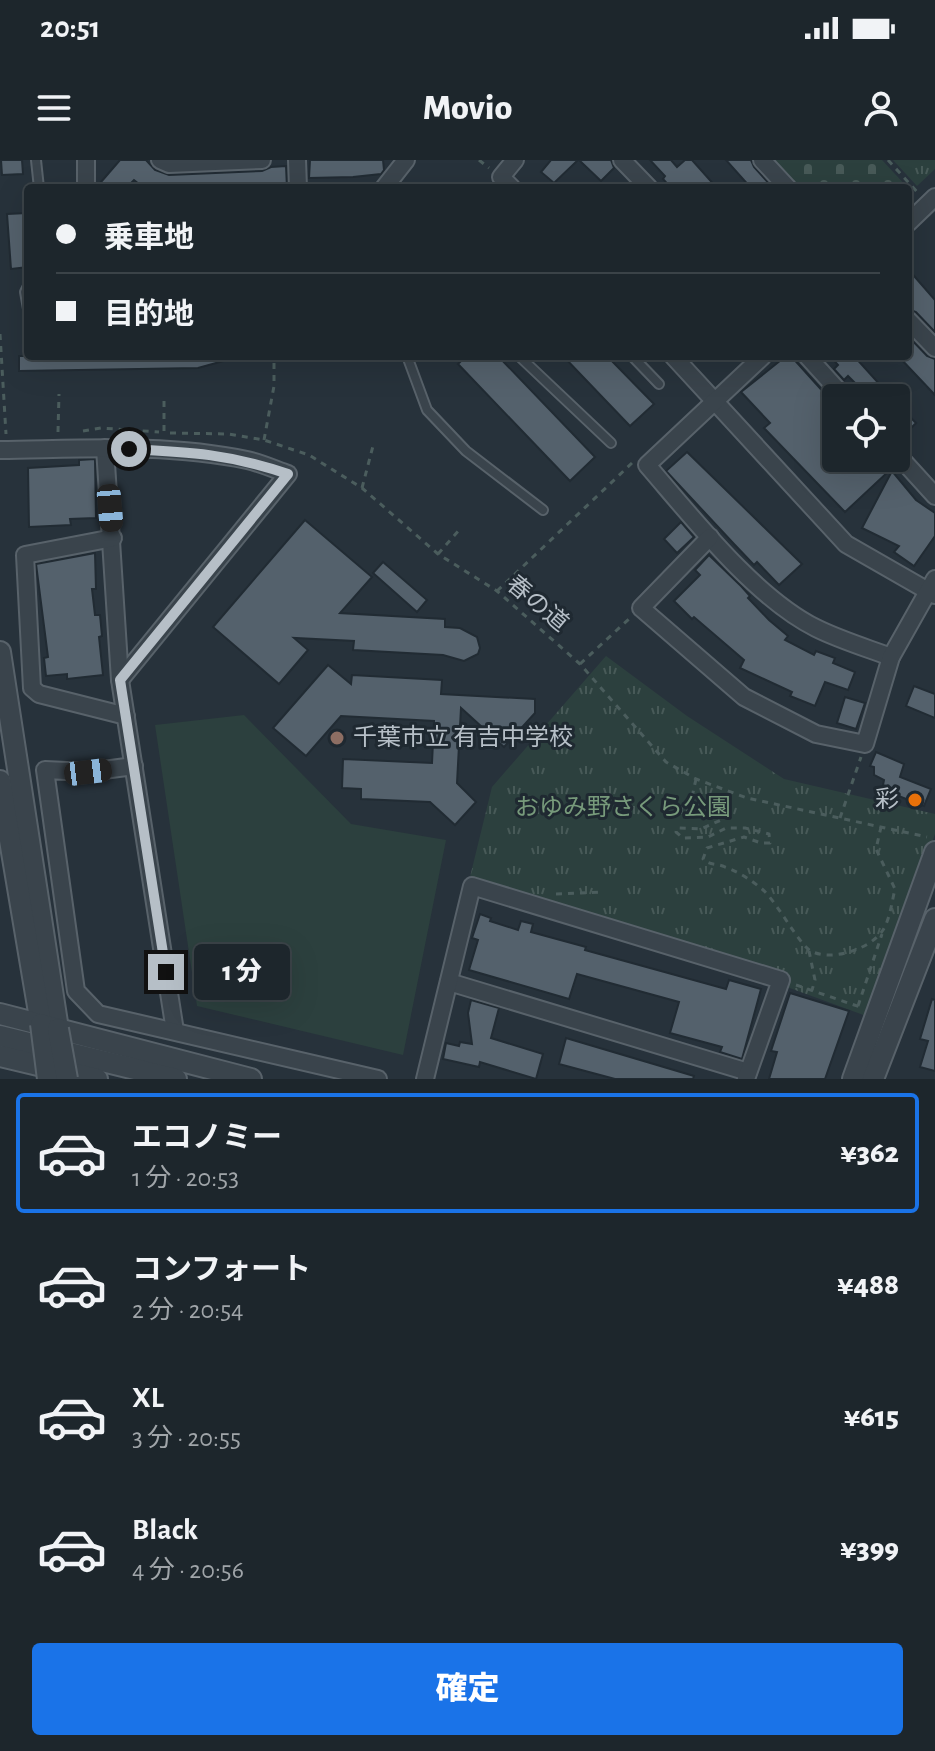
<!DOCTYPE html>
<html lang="ja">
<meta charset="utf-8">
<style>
:root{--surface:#1d262c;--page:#2a3238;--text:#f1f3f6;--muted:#a0a5a9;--line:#3b4348;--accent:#1a73e8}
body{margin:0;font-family:"Alegreya Sans","Noto Sans JP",sans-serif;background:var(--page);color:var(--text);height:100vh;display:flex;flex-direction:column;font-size:30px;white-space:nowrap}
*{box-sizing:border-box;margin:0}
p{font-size:26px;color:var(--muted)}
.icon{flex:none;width:44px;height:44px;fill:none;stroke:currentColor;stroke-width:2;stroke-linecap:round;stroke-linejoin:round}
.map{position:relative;height:919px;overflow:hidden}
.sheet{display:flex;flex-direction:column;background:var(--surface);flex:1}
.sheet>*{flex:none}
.hud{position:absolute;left:24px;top:24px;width:888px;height:176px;border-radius:8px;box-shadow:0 8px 32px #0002,0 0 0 2px var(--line);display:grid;align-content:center;height:176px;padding:0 32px;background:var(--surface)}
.tools{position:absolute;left:822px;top:224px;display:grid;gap:16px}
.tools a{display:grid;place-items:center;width:88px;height:88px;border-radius:8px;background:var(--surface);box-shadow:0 8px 32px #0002,0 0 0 2px var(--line);font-size:40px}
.end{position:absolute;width:36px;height:36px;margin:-18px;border:10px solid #b6bfc7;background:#111;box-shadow:0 0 0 4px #111}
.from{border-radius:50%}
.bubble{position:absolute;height:56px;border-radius:8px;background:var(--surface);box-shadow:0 8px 32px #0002,0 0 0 2px var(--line);font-size:26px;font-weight:800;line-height:56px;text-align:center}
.car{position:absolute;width:24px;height:48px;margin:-24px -12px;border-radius:10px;box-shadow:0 0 6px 2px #0007;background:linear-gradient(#222 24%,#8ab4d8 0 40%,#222 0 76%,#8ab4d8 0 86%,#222 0)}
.hud b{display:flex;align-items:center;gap:28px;height:76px;font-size:30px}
.hud b+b{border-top:2px solid var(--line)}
.hud i{width:20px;height:20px;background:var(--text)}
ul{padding:14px 0 0;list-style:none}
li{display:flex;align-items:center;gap:24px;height:120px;margin:0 16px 12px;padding:0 16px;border:4px solid transparent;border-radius:8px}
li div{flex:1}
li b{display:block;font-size:30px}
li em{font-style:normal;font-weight:800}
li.active{border-color:var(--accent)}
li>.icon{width:72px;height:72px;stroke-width:1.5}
.cta{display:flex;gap:16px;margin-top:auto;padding:16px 32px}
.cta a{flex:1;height:92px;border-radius:8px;background:var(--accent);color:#fff;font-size:32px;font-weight:800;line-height:92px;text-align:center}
.status{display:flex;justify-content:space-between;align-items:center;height:56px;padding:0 40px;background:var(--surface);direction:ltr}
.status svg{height:22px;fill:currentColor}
header{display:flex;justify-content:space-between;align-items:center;height:104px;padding:0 32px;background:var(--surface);font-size:36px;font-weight:800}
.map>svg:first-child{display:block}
.grass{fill:#2c403e}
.cemetery{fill:url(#cemetery-stones)}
.park{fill:url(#park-tufts)}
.building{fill:#54616c;stroke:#212b33;stroke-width:2}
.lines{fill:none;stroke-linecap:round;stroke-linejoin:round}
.service-casing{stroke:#58626a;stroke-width:12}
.minor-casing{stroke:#58626a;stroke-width:20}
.tertiary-casing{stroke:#58626a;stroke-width:24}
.path{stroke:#4b5d5d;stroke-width:3;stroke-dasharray:6 6;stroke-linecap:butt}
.service{stroke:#3a444c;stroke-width:8}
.minor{stroke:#3a444c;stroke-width:16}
.tertiary{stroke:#3a444c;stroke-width:20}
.tertiary-bridge-casing{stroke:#58626a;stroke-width:24;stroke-linecap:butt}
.tertiary-bridge{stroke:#3a444c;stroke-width:20}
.route{stroke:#b6bfc7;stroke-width:10}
.education-dot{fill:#8d6e63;stroke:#1f2931;stroke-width:3}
.food-dot{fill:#e8710a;stroke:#1f2931;stroke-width:3}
.labels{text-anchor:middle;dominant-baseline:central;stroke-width:6;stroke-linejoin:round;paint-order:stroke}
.street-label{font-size:24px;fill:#b6bfc7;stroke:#1f2931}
.poi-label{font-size:24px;fill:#b6bfc7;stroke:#1f2931;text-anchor:start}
.park-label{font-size:24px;fill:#779a7b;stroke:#1f2931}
</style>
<div class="status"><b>20:51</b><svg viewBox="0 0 49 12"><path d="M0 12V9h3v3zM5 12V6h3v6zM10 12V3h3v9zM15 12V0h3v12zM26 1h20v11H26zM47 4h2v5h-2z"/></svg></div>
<header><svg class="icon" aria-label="menu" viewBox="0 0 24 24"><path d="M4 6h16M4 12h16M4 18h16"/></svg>Movio<svg class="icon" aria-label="person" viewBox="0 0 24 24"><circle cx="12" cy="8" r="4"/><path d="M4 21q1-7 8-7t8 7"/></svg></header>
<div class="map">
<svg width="935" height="919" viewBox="0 0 935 919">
<defs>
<pattern id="cemetery-stones" width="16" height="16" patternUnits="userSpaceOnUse" patternTransform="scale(2)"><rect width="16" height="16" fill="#2c403e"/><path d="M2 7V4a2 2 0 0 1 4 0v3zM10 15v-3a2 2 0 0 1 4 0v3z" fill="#485a58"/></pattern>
<pattern id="park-tufts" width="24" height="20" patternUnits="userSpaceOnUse" patternTransform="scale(2)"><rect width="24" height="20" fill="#2c403e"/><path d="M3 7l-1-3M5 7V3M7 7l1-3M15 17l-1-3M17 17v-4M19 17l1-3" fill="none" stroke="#485a58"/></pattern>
</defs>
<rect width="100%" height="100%" fill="#27323b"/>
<path class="grass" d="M244,555l107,109 95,16 -43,215 -206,-49 -42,-281z"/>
<path class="cemetery" d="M771,0h111l26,28h-111z"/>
<g class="park">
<path d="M893,0h42v9l-18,17z"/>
<path d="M606,496l81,60 97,63 151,35v20l-66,183 -82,-30 2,-8 -319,-102 22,-90z"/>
</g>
<g class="building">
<path d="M1,0h21l1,14 -21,1z"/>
<path d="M120,0h26l9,10 14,5 93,-4 9,-4 15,-1 1,22h-143l-10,-8 -8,8h-18l-7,-6z"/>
<path d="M310,0h73l1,10 -3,4 -28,3 -44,1z"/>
<path d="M551,0h27l-24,23 -13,-11z"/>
<path d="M579,0h32l3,8 -13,13z"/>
<path d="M650,0h21l6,7 8,-7h7l25,28h-46l-8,-9 2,-3z"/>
<path d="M726,0h25l3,7 19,21h-22z"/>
<path d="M27,53l1,54 -17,2 -4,-55z"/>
<path d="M908,109l27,31v32l-19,-20 -8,-3z"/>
<path d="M908,176l19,20 8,3v36l-35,-37 8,-2z"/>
<path d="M19,196h208v4l-29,8 -179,3z"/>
<path d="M466,196h32l97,101 -25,24 -112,-117z"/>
<path d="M563,196h44l47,48 -24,22z"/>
<path d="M786,196h5l45,50v52h44l10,12 -45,42 -81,-84 6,-5 -29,-31z"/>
<path d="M830,196h24l38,42h-22l-22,-22 -4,4 -10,-11 4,-4z"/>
<path d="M896,243l20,20 -11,11 -9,-9z"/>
<path d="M687,292l115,112 -23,21 -22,-23 -3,3 -20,-21 -68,-73z"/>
<path d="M95,299l1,59 -26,1 1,6 -42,2 -1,-59 51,-3v-5z"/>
<path d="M892,311l24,29 19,13v23l-21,30 -20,-14 5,-6 -37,-18z"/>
<path d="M305,360l67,57 -32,36 105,6v8l15,1 17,9 3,11 -2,6 -14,7 -21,-6 -90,-5 1,-9 -60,-3 14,12 -29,34 -66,-57z"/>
<path d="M681,362l13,15 -17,16 -13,-14z"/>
<path d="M95,393l1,36h-4l3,26h5l2,21 -3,1 4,38 -36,4v-5l-21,2 -2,-18 4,-1 -12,-93z"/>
<path d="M709,395l32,31 9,10 -2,2 21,22 19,16 -3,4 29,15 2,-4 19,7 -2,5 22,9 -7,18 -23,-8 -10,24 -25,-10 2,-4 -52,-24 4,-8 -50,-43 -2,2 -18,-18 26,-26 -5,-5z"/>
<path d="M383,402l44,38 -10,12 -44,-39z"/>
<path d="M328,505l23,19 1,-9 90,5 -1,14 94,5v14l-31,34 -43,-39 -4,75 19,19 -21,23 -25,-23 -69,-3v-10l-19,-1 1,-29 89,4 2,-42 -93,-5 -35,40 -33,-28z"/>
<path d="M914,526l21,8v24l-29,-12z"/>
<path d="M845,537l20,6 -9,26 -19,-6z"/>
<path d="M876,592l28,12 -4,13 31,12 -7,17 -28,-11 2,-5 -15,-5 1,-5 -10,-5v-8l-4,-1z"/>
<path d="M480,754l11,4 -1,3 28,9 3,-9 12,3 -2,8 55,15 -1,3 141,39 3,-9 32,9 -19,70 -22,-7 2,-5 -52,-14 9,-31 -102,-28 -8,25 -100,-29 9,-30 -6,-2z"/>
<path d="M790,833l59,18 -24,68h-56l8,-27 -6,-1z"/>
<path d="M932,839l3,1v71l-15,-4 8,-26 -8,-2z"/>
<path d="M471,840l28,8 -8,30 52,16 -7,25 -56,-17 -1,5 -36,-8 3,-16 13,3 1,-4 12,2 -4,-31z"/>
<path d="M566,878l128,38 -1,3h-78l-56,-15z"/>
</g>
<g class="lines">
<g class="service-casing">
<g id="service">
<path d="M36,0l3,28"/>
<path d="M28,126l-3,6 3,17"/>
<path d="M407,196l20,54 39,41 77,59"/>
<path d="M519,196l92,87"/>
<path d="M632,196l27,28"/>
</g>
</g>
<g class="minor-casing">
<g id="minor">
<path d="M86,0v28"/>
<path d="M160,0l9,4 93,-4"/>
<path d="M297,0l1,28"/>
<path d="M622,0l27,28"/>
<path d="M762,0l26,28"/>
<path d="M384,28l22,-28"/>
<path d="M512,28l-11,-11 14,-17"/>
<path d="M908,63l27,-26"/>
<path d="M908,160l27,28"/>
<path d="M673,196l173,188 89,51"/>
<path d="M763,196l-116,109c45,52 107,132 169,163 24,12 51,20 75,29"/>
<path d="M807,196l38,42"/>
<path d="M105,288l15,232 55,351"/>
<path d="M0,290c81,-1 166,-7 247,10 14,3 27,9 41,14l-168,206"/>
<path d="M896,293l39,43"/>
<path d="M710,377l-69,71 103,89 72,37 49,10 26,-87 44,-78"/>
<path d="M113,378l-88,17 7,133 7,6 87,22"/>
<path d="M134,606l-46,6 -43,-2 31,221 22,23 280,65"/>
<path d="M449,822l299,90"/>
<path d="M425,919l47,-193 309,94 -35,99"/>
</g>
</g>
<g class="tertiary-casing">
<g id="tertiary">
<path d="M0,492l58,377"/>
<path d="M0,621l41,243"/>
<path d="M0,854l251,65"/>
<path d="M0,876l176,43"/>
<path d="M0,896l97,23"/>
<path d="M853,919l82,-227"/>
<path d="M873,919l62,-160"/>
</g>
</g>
<g class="path">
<path d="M479,0l10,8"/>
<path d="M888,0l31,34"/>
<path d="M0,174l6,100"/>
<path d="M164,241v32"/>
<path d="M83,271l18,-3 58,4"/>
<path d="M58,272l1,-38"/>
<path d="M170,273l58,1 36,6 45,15 53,33 76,66 59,37 83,73 86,98 30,17 51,19 180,39"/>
<path d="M264,280l10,-54v-30"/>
<path d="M362,328l11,-42"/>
<path d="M438,394l22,-25"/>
<path d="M497,431l135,-128"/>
<path d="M580,504l50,-46"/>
<path d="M696,619l-4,18 38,19 -29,13 -24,-1 -1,4 7,6 25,-1 18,-9h19l24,6 1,9h-9l-17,-6 -37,11 -4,11c7,7 14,4 22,8 14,5 26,13 37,22 16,14 37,56 49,62 20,11 60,-2 72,-21 7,-11 9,-29 12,-41l-19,-40 5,-22"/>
<path d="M840,658l21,-61"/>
<path d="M556,734l47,-2"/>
<path d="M809,791l6,29 -3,10"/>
<path d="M796,825l64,22"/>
<path d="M858,846l24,-72"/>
</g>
<use href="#service" class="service"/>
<use href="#minor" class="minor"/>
<use href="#tertiary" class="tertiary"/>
<g class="tertiary-bridge-casing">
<g id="tertiary-bridge">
<path d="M41,864l7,55"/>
<path d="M58,869l9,50"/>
</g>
</g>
<use href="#tertiary-bridge" class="tertiary-bridge"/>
</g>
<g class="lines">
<path class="route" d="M129,289c60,3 101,5 159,25l-168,206 46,292"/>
</g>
<circle class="education-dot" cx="337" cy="578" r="8"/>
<circle class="food-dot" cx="915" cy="640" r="8"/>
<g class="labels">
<g class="street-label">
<text transform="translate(537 444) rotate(40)">春の道</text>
</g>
<g class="poi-label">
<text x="353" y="578">千葉市立 有吉中学校</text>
<text x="899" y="640" text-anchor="end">彩</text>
</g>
<g class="park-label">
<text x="623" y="648">おゆみ野さくら公園</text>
</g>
</g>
</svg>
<div class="tools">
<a><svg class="icon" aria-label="locate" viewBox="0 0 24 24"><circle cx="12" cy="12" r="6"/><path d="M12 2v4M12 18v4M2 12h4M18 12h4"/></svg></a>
</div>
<i class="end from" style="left:129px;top:289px"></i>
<i class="end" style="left:166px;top:812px"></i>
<div class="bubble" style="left:194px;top:784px;width:96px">1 分</div>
<i class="car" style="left:110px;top:348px;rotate:175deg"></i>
<i class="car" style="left:88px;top:612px;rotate:83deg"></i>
<div class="hud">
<b><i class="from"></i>乗車地</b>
<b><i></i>目的地</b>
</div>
</div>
<section class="sheet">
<ul>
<li class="active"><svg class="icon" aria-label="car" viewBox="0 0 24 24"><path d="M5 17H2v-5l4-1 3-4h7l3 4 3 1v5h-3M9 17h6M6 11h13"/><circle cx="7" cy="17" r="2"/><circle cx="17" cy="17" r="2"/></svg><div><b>エコノミー</b><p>1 分 · 20:53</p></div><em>¥362</em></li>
<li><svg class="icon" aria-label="car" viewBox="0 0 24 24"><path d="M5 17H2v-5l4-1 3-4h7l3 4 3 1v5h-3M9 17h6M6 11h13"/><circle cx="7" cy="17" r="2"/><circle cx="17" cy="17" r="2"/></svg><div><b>コンフォート</b><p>2 分 · 20:54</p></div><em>¥488</em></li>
<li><svg class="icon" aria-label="car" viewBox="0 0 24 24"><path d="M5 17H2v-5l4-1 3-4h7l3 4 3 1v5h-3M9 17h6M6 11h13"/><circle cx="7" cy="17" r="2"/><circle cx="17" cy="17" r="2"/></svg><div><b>XL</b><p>3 分 · 20:55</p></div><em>¥615</em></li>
<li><svg class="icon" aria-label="car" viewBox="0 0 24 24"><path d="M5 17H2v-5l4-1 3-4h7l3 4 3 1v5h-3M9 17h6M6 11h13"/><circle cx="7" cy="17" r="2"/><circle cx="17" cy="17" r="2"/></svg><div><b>Black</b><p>4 分 · 20:56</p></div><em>¥399</em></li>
</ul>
<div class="cta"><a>確定</a></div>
</section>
